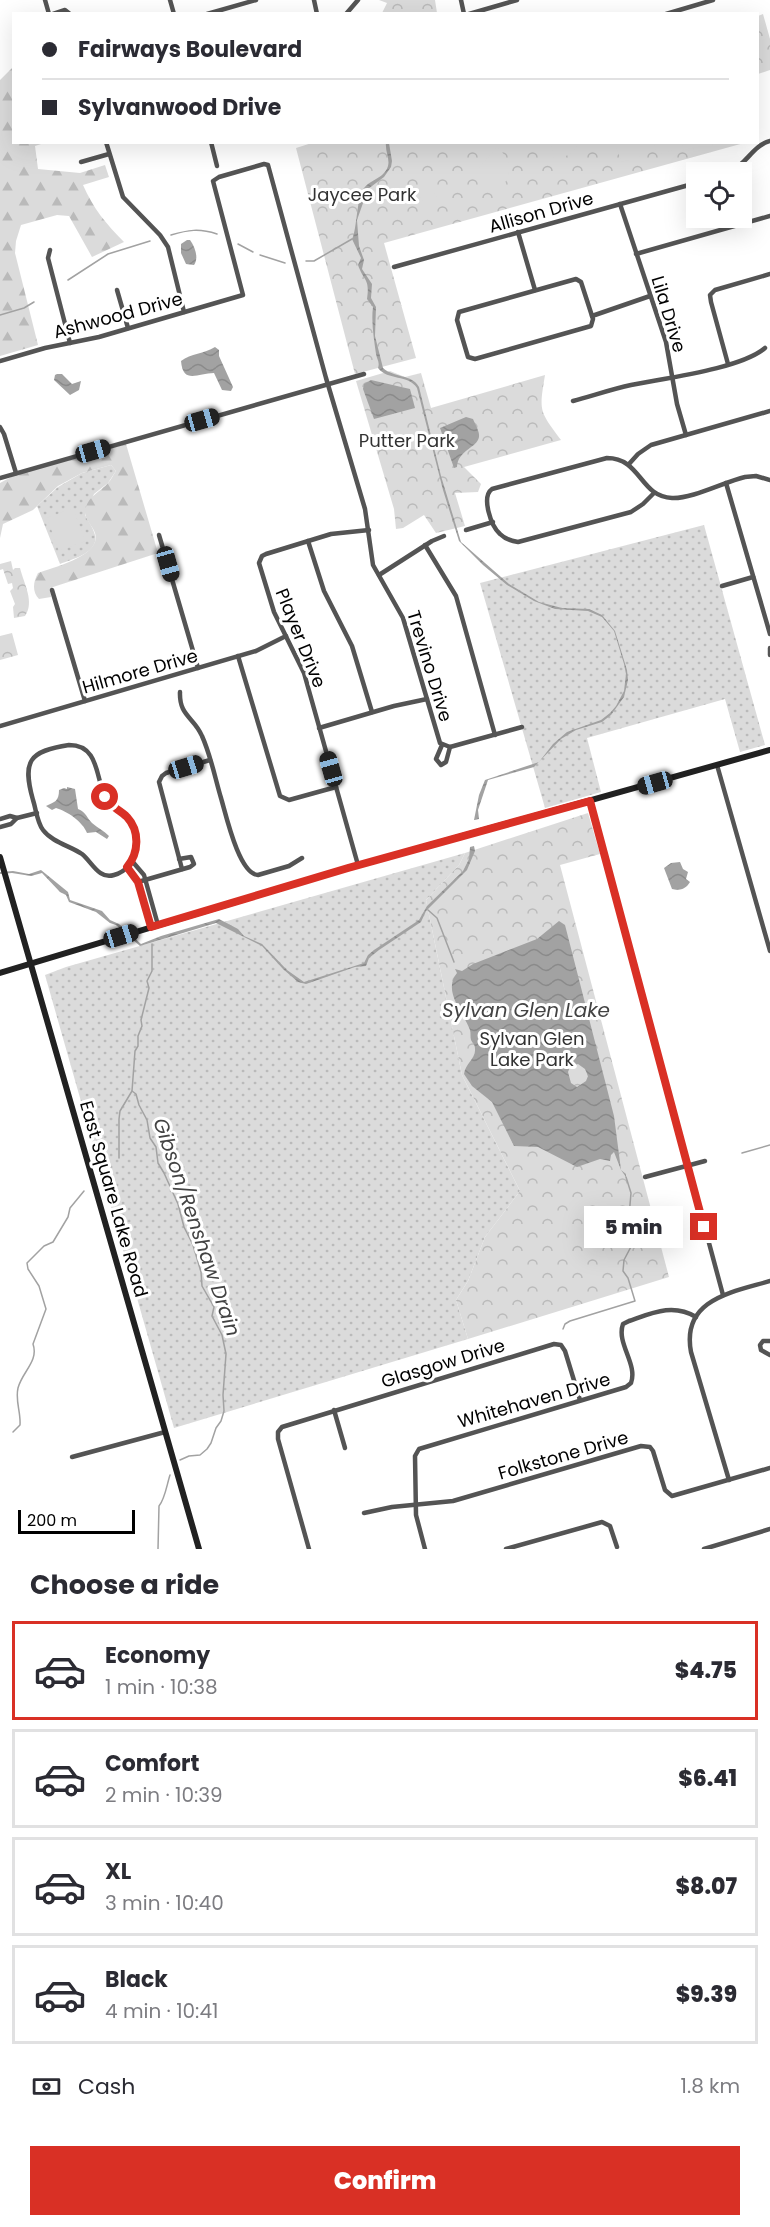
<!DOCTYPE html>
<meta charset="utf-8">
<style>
:root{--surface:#fff;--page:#f2f2f3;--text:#2b2b33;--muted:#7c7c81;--line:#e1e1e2;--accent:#d93025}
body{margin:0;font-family:Poppins,sans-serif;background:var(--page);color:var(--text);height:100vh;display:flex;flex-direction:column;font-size:22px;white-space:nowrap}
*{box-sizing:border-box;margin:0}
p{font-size:20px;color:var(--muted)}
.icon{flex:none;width:33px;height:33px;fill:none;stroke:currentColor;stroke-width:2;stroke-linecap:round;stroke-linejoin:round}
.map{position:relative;height:1549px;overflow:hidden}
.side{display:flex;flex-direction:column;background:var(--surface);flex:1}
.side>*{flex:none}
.guide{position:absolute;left:12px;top:12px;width:747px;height:132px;border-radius:0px;box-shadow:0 6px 24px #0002;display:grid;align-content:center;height:132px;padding:0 30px;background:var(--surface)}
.buttons{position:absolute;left:686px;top:162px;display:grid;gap:12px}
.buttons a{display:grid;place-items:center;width:66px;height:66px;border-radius:0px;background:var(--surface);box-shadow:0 6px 24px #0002;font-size:30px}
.scale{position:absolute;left:18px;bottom:15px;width:117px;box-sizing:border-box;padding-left:6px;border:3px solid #000;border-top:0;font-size:16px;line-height:21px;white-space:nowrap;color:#000;-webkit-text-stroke:4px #fff;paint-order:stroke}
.end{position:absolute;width:27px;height:27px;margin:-14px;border:8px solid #d93025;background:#fff;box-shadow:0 0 0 3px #fff}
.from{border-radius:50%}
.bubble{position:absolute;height:42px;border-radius:0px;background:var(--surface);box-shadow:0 6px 24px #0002;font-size:20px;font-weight:800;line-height:42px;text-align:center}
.car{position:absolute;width:18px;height:36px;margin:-18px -9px;border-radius:8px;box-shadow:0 0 4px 2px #0007;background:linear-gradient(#222 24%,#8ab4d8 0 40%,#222 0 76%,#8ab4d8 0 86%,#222 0)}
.guide b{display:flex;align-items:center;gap:21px;height:57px;font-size:22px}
.guide b+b{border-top:2px solid var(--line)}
.guide i{width:15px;height:15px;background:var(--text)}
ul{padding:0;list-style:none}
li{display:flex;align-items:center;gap:18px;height:99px;margin:0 12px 9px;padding:0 18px;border:3px solid var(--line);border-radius:0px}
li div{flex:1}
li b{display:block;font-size:22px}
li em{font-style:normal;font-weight:800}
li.on{border-color:var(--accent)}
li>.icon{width:54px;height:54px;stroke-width:1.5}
h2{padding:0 30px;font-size:27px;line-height:72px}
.pay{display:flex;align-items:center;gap:15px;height:66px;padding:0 30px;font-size:22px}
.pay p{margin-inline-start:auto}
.action{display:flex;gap:12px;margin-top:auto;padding:12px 30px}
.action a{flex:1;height:69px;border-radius:0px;background:var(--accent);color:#fff;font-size:24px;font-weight:800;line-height:69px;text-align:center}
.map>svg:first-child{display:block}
.grass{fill:url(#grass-dots)}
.forest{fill:url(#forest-firs)}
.park{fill:url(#park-crowns)}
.garden{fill:#dbdbdb}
.water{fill:url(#water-waves);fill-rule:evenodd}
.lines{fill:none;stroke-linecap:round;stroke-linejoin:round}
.stream{stroke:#a2a2a2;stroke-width:1.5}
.minor{stroke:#545454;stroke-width:4.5}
.secondary{stroke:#212121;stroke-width:6}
.route{stroke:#d93025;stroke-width:8}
.labels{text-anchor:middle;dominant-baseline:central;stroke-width:6;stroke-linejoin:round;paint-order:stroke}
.park-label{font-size:18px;fill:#323232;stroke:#fff}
.street-label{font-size:18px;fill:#000;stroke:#fff}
.water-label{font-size:20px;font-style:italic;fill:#434343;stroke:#fff}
</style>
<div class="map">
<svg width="770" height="1549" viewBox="0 0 770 1549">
<defs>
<pattern id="grass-dots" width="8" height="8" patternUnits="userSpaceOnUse" patternTransform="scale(1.5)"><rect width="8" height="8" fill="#dbdbdb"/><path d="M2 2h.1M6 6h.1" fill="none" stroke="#bababa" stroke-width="1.8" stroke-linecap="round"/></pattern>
<pattern id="forest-firs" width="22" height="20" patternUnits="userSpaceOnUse" patternTransform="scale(1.5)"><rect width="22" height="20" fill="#dbdbdb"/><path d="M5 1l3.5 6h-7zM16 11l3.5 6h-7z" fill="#bababa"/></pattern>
<pattern id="park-crowns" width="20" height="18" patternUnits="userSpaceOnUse" patternTransform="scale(1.5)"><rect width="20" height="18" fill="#dbdbdb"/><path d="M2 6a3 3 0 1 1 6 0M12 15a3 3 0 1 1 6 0" fill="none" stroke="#bababa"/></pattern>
<pattern id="water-waves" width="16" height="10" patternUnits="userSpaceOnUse" patternTransform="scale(1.5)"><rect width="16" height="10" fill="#a2a2a2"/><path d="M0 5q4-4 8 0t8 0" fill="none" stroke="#8a8a8a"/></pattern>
</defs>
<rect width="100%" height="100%" fill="#fff"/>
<g class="grass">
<path d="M111,465l5,6 -8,12 -14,11 -9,21c3,6 7,11 9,17 8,20 -21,27 -34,32l-23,-58 21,-19 24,-14z"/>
<path d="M704,525l61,220 -25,7 -15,-53 -138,39 14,54 -56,16 -65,-225z"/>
<path d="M465,853l-6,12 -33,35 36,175 58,116 -35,46 -17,44 -12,19 12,39 -294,89 -129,-453 21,-8z"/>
</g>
<g class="forest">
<path d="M13,67l1,75 30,1 -9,3 3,23 42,4 25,-8 4,12 -26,8c10,23 23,39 41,57l-32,15 -23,-41 -12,-1 -36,10 -5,16 -1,12 23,92 -38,11v-276z"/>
<path d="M126,444l32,109 -108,35 1,9 -12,2c-7,-7 -6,-17 -1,-26 15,-6 64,-17 57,-40 -3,-9 -13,-15 -9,-26 3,-11 15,-16 22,-24 3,-3 5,-8 8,-12l-5,-6 -29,8 -24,13 -25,24 -30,14 -3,14v-55l13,-7z"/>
</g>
<g class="park">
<path d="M379,0h56l2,13h-55l5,-10z"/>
<path d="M763,14l7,25v31l-12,4v-58z"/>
<path d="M315,142l429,1 -360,100 32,115 -61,16 -59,-226z"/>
<path d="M390,371l15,6 16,-4 10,35 114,-33c-6,37 -6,35 16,65l-97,27 17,17 -3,8 -23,1 10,33 -29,7 -12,-18 -21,13 -7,1 -2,-20 -38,-128z"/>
<path d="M11,561l2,9 2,-2h5c4,16 15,34 5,48l-11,2 -1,-11 2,-3 -5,-13 3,-3 -1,-5 -4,1 -5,-15 -3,1v-6z"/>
<path d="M12,633l6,22 -18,5v-24z"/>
<path d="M588,813l12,41 -40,11 109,412 -201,62 -12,-39 12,-19 17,-44 35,-46 -58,-116 -36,-175 33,-35 6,-12z"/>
</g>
<g class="garden">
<path d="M625,142l18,1 4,12 -26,7 -5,-17z"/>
<path d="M551,143v-1l27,1c-4,11 -12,14 -24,16z"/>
<path d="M654,143h19l2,7 -18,5z"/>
<path d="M682,143v-1l40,1 -38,8z"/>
<path d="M497,147c15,13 16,28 3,42l-22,-20z"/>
<path d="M434,190l3,10 -14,4 -3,-10z"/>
<path d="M73,508l12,33 -26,10 -12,-33z"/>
</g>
<g class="water">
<path d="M386,143h3l3,18 -1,6 -7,10 -16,12 -11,31 2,26 5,14 -2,9 10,15 -1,14 5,9 -1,29 8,32c11,10 29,6 36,19l22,89 20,66 48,42 30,18 23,6 27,1 13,6 13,16 12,39 1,10 -4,17 -13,18 -9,7 -26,8 -15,9 -27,28 -46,13 -10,30 1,9 -5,1 5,-25 6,-15 54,-18 14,-18 14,-12 34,-12 9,-7 6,-7 8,-15 2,-17 -2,-10 -10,-33 -12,-14 -14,-6 -33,-2 -21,-8 -27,-16 -24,-20 -24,-24 -16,-51 -26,-102c-9,-14 -29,-7 -39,-20 2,-6 -1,-8 -2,-14 -2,-15 -5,-32 -3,-47l-6,-8c3,-21 -3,-17 -9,-34l3,-7 -9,-19c4,-6 5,-35 9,-46 6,-14 23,-13 27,-27 2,-7 -3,-15 -2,-23z"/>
<path d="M187,240h3c5,7 9,18 4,25l-8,-1 -5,-11v-9z"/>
<path d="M215,347l4,3v6l14,31 -2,4 -9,-1 -8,-17c-16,0 -31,12 -33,-12 10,-8 23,-7 34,-14z"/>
<path d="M57,374h5l10,10 9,-3 -2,9 -9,5 -16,-15 1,-5z"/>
<path d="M371,380l39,9 5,19 -41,11 -11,-30 1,-5z"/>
<path d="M466,417l7,2c2,5 7,13 6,18 -2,11 -21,13 -22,30l-3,1 -14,-40z"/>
<path d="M67,787l8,2 3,20c8,3 9,9 14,14 6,5 12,8 17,13l-2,3 -11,-7 -9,1c-4,-11 -20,-22 -31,-25l-4,2 -6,-4c9,-4 13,-5 13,-16l5,-2 3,1z"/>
<path d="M474,846l1,5 -8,19 -41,41 -5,11 -42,28 -10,8 -3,8 -11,1 -49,17 -8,-2 -15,-13 -21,-23 -46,-23 -76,23 -24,-21 -6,-2 -14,-11 -27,-10 -3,-7 -6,-3 -18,-19 -11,3 -19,-3 -12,1v-2l13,-1 16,3 12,-4 27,22 2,8 32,11 8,9 9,4 22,20 20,-8 58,-17 19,10 6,7 18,8 25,26 17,12 60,-19 4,-8 6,-5 45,-30 8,-14 36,-35 6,-12 1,-12z"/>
<path d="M680,862l3,7 5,3 -2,7 4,3c-4,7 -10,9 -18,7l-8,-21 7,-5z"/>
<path d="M559,921l6,4 49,191 7,54 5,4v3l-5,-7 -7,-18 -3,3 -1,6 -10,-2 -23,8 -39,-20 -24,-1 -22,-44 -20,-16 -8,-12c1,-10 12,-16 11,-25 0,-5 -2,-5 -4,-9 -1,-3 0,-7 -1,-10 -6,-17 -28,-39 -13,-57l-2,-4 7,2 11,-7 64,-25zM578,1064l7,5 3,7 -2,5 -9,6 -6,-4 -3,-11 2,-5z"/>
</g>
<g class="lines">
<g class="stream">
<path d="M171,235c17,-5 28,-7 46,-1"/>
<path d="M238,244l15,8"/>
<path d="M260,255l25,8"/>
<path d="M306,261h8l38,-22"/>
<path d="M68,280l40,-26 42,-13"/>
<path d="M0,315l24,-7 10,-6"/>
<path d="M428,910l9,8 17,44"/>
<path d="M132,1091l4,3 3,11 8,15 3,18 6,9 2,16 6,10 14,31 6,23 9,18 8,27 1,14 12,21 -2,9 10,19 4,19 -3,41 1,16 -3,10 -5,7 -5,15 -4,6 -7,6 -11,1 -9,4"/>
<path d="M742,1153l28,-8"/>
<path d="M119,1158v-39l1,-8 12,-20 3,-40 3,-5v-10l4,-10 -1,-6 8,-32 -2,-7 5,-10v-27"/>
<path d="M563,1329l2,-5 5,-3 65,-20 -7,-23 -5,-7 1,-11 10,-19 -5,-25 2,-23 -5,-16"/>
<path d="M13,1432l7,-7c1,-13 -5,-24 -2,-37 4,-16 21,-27 15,-44l13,-35 -7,-23 -11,-17 -1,-6 17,-17 9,-4 15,-25 2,-9 14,-17"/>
<path d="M158,1549l1,-43c6,-7 8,-22 11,-31"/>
</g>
<g class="minor">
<path d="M45,0l4,14"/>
<path d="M170,0l4,14"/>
<path d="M314,0l3,14"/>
<path d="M461,0l3,14"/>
<path d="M53,14l12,-4 5,4"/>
<path d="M207,14l49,-14"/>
<path d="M346,14l12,-14"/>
<path d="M469,14l48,-14"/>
<path d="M666,14l47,-14"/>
<path d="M106,142l17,55 37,38 8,12 16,65"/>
<path d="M211,142l6,24"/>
<path d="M81,162l28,-8"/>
<path d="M730,172c17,-8 22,-26 40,-31"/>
<path d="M620,204l46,138 11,62 9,31"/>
<path d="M518,232l17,58"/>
<path d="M50,250l-2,8 22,85"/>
<path d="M636,254l134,-38"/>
<path d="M394,267l302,-84"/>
<path d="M576,279l5,3 12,37 -2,7 -116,33 -7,-2 -11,-37 2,-8z"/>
<path d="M117,290l11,38"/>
<path d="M592,316l58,-20"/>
<path d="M0,361l45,-13 54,-11 144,-42 -30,-114 6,-4 45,-13 4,1 58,213 39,131 8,56 30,53 37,125 10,4 72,-20"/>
<path d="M728,364l-17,-62 -1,-7 5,-5 55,-16"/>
<path d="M573,401c19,-5 39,-12 58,-16 34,-7 109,-16 134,-37"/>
<path d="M0,427l4,7 12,39"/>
<path d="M629,464l9,-10 13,-9 119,-34"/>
<path d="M0,478l364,-104"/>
<path d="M726,483l44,151"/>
<path d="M654,493l-11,11 -12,8 -113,30c-7,-1 -13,-3 -18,-8 -9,-8 -19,-37 -8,-45l115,-31c34,0 33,39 65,40 20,1 52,-16 73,-21l11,-1 14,4"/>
<path d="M466,530l27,-8"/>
<path d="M159,535l39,133"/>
<path d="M308,541l16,50 28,55 20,66"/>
<path d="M425,545l31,51 39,139"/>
<path d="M379,575l53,-34 12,-5"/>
<path d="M722,586l31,-9"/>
<path d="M52,590l33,111"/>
<path d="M770,648v7"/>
<path d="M238,656l42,140 9,4 47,-13"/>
<path d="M180,692c-1,24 14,25 22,44 9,20 13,42 19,62 5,17 18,76 37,77l31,-9 13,-8"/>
<path d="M0,726l256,-75 30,-15"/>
<path d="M319,728l75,-22 33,-7"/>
<path d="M69,745c32,0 26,36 38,56 5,8 15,10 21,17 15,18 10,50 -14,57 -15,5 -22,-13 -32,-21 -12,-8 -30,-12 -39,-24 -6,-8 -7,-21 -10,-30 -11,-39 -4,-49 36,-55z"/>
<path d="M442,745l-6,14 5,6 5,-3 4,-15"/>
<path d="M717,765l53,186"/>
<path d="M590,801l133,494"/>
<path d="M17,818l20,-5"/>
<path d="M0,819l10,-3 7,2 -6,6 -11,3"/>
<path d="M132,861l12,14 14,50"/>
<path d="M358,865l-54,-192 -30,-61 -15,-49 3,-7 4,-2 65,-20 38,-4"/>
<path d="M127,867l11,15 13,45"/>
<path d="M182,869l-23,-87 3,-6 4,-3 44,-13"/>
<path d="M138,882l52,-15 4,-3 -3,-7 -12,2"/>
<path d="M645,1177l60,-16"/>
<path d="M770,1341h-7l-3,4 1,5 9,5"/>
<path d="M334,1410l11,38"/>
<path d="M72,1457l93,-25"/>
<path d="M729,1480l-38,-128c-10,-53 42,-60 79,-71"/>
<path d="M364,1513l28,-6 61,-6 188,-55 9,1 3,4 12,39 7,6 98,-28"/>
<path d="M309,1549l-31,-110v-7l4,-5 272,-83 7,1 4,6 15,49"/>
<path d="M425,1549l-9,-34 -1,-59 4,-7 207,-62 5,-4c7,-19 -15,-40 -8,-59l6,-3c23,-8 44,-18 67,-4"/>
<path d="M506,1549l96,-27 8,4 7,21"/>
<path d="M704,1549l66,-20"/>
</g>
<g class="secondary">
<path d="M0,857l199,692"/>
<path d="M0,973l348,-105 422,-118"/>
</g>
</g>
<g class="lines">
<path class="route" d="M105,797c5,10 14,12 22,20 13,14 12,36 0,50l11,15 13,45 197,-59 242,-67 114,426"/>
</g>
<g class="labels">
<g class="park-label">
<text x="362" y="194">Jaycee Park</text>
<text x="407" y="440">Putter Park</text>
<text x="532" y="1038">Sylvan Glen<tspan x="532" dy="21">Lake Park</tspan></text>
</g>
<g class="street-label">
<text transform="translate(541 212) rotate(-16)">Allison Drive</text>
<text transform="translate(669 314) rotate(73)">Lila Drive</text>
<text transform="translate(118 315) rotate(-15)">Ashwood Drive</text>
<text transform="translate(301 638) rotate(68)">Player Drive</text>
<text transform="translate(430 666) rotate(73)">Trevino Drive</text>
<text transform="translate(140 671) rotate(-16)">Hilmore Drive</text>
<text transform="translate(114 1199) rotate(74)">East Square Lake Road</text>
<text transform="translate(443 1363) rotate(-17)">Glasgow Drive</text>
<text transform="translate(534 1400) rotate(-16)">Whitehaven Drive</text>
<text transform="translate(563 1455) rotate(-16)">Folkstone Drive</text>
</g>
<g class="water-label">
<text x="526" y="1010">Sylvan Glen Lake</text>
<text transform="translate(197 1227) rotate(71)">Gibson/Renshaw Drain</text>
</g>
</g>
</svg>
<div class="buttons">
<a><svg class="icon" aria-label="locate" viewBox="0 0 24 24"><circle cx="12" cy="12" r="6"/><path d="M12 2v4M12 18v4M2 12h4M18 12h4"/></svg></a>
</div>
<div class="scale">200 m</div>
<i class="end from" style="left:105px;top:797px"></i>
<i class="end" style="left:704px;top:1227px"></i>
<div class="bubble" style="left:584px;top:1206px;width:99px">5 min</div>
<i class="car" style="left:202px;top:420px;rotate:74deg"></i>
<i class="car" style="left:93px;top:451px;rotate:74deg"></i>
<i class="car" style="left:168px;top:564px;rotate:164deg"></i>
<i class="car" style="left:186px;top:767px;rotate:73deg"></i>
<i class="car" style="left:331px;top:769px;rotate:344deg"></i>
<i class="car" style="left:655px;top:783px;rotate:254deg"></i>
<i class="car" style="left:121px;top:936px;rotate:73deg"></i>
<div class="guide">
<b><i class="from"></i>Fairways Boulevard</b>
<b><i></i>Sylvanwood Drive</b>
</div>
</div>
<section class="side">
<h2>Choose a ride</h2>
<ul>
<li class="on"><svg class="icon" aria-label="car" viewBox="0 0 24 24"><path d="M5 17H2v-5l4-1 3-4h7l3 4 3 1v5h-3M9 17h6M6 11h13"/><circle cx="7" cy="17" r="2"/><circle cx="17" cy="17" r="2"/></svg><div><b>Economy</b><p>1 min · 10:38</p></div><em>$4.75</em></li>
<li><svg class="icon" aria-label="car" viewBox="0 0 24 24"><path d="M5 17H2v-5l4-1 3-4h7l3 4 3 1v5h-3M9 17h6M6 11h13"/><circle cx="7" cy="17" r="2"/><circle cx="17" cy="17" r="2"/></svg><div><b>Comfort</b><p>2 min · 10:39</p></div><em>$6.41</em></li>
<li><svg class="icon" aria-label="car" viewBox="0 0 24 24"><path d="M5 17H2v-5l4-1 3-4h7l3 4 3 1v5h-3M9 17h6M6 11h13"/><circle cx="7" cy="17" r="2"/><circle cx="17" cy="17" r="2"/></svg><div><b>XL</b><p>3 min · 10:40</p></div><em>$8.07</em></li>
<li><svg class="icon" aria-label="car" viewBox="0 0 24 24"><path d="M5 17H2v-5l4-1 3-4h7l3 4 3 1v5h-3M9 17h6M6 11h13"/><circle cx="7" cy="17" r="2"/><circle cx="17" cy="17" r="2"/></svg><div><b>Black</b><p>4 min · 10:41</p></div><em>$9.39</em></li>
</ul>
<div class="pay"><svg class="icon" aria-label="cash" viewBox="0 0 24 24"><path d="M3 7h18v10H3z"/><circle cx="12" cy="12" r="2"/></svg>Cash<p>1.8 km</p></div>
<div class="action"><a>Confirm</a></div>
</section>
